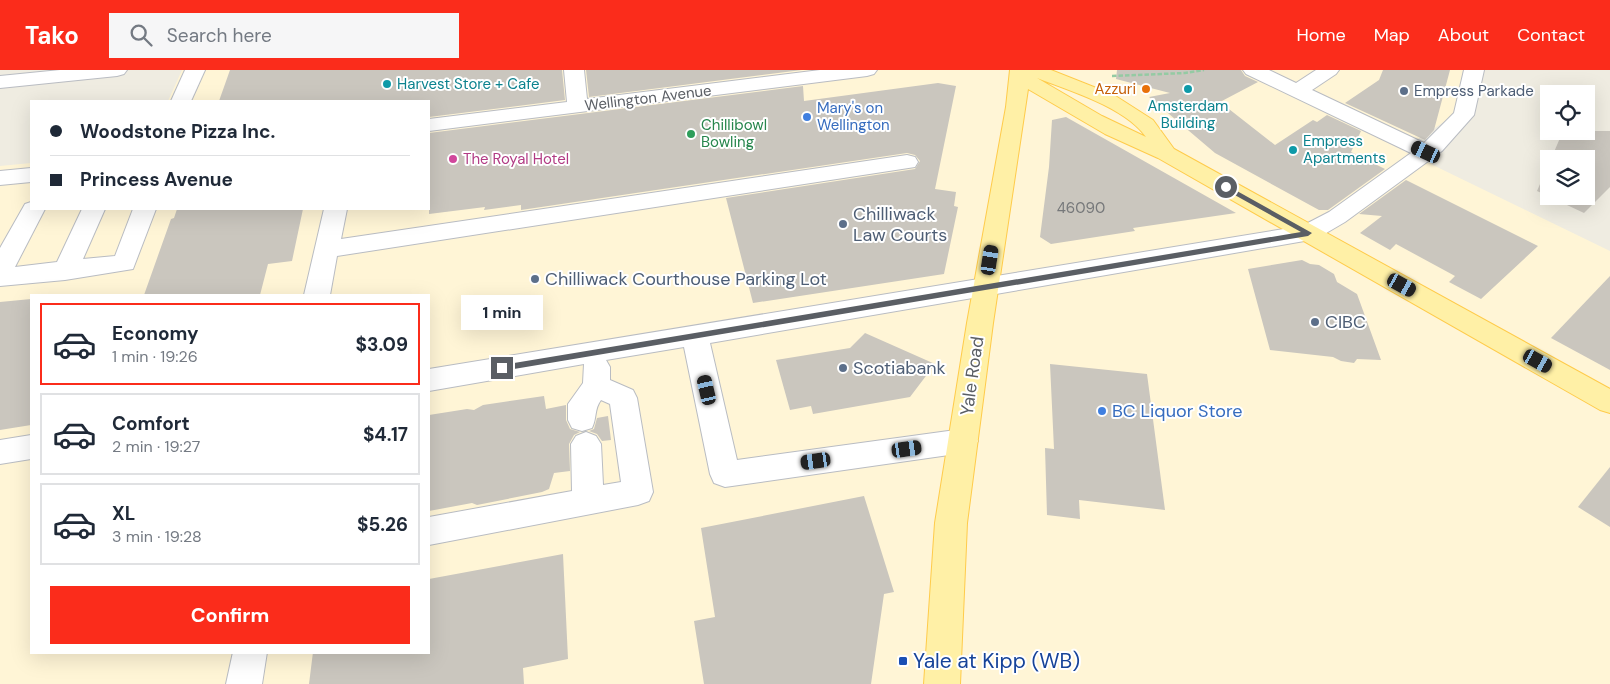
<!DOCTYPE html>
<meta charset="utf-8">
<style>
:root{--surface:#fff;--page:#f6f6f7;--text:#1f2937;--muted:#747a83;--line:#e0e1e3;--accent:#fb2c1b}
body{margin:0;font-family:"DM Sans",sans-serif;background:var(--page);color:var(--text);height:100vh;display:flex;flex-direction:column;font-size:19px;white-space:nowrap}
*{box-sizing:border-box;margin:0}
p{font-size:16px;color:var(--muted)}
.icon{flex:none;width:28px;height:28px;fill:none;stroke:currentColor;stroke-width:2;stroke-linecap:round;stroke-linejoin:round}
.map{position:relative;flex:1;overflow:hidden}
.details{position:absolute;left:30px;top:224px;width:400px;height:360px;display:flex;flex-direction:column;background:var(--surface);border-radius:0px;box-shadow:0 5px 20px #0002}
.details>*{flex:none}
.top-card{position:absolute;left:30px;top:30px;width:400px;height:110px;border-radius:0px;box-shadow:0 5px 20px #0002;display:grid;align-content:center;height:110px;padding:0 20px;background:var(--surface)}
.buttons{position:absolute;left:1540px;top:15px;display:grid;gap:10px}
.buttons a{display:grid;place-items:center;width:55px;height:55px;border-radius:0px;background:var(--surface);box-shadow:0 5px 20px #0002;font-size:25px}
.end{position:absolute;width:22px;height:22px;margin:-11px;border:6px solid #5a5e64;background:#fff;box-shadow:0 0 0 2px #fff}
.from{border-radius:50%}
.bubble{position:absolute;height:35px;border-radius:0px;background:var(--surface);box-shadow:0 5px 20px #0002;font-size:16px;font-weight:700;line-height:35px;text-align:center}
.car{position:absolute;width:15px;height:30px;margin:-15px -8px;border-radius:6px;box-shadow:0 0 4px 1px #0007;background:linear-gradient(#222 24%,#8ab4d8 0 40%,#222 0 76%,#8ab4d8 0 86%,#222 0)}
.top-card b{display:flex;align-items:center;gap:18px;height:48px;font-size:19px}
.top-card b+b{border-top:1px solid var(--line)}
.top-card i{width:12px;height:12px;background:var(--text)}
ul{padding:9px 0 0;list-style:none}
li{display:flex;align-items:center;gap:15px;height:82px;margin:0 10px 8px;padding:0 10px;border:2px solid var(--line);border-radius:0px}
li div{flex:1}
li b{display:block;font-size:19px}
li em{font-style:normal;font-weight:700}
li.current{border-color:var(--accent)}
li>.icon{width:45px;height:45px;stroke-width:1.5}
.button{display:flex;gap:10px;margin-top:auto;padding:10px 20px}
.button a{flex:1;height:58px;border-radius:0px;background:var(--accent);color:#fff;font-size:20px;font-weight:700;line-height:58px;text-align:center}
header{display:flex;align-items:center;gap:30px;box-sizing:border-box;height:70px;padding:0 25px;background:var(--accent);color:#fff}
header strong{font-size:24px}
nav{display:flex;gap:28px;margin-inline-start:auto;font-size:18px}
.search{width:350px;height:45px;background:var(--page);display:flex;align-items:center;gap:12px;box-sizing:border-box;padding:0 18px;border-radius:0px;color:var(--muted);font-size:19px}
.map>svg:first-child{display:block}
.commercial{fill:#fff5d6;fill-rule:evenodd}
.building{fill:#cac6be}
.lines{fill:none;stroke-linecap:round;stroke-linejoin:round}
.minor-casing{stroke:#b9bcc2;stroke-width:2}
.major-casing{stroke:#ffcb4a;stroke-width:2}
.path{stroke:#94caa3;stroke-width:2.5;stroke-dasharray:4.5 2;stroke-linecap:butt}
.minor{fill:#fff;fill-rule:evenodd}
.major{fill:#fff0a6;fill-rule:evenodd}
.route{fill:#5a5e64}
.culture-dot{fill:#0f9aa8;stroke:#fff;stroke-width:2}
.food-dot{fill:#e8710a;stroke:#fff;stroke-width:2}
.service-dot{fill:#5c6f8a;stroke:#fff;stroke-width:2}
.shop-dot{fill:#3f7fe0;stroke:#fff;stroke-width:2}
.leisure-dot{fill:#2e9e5b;stroke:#fff;stroke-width:2}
.hotel-dot{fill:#d1479c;stroke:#fff;stroke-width:2}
.transit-dot{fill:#1a4fb4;stroke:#fff;stroke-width:2}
.labels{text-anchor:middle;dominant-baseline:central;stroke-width:4;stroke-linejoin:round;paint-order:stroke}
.far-culture-label{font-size:15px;fill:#0d838f;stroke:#fff;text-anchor:start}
.far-food-label{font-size:15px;fill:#c56008;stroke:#fff;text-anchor:end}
.far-service-label{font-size:15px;fill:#4e5e75;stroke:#fff;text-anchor:start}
.far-street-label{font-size:15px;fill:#5a5e64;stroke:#fff}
.far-shop-label{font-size:15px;fill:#366cbe;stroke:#fff;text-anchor:start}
.far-leisure-label{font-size:15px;fill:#27864d;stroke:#fff;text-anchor:start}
.far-hotel-label{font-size:15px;fill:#b23c85;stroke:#fff;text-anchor:start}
.number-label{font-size:15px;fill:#76787a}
.service-label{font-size:18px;fill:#4e5e75;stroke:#fff;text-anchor:start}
.street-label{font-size:18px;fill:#5a5e64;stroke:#fff}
.shop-label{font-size:18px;fill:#366cbe;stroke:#fff;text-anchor:start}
.near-transit-label{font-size:21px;fill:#164399;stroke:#fff;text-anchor:start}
</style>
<header>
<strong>Tako</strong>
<div class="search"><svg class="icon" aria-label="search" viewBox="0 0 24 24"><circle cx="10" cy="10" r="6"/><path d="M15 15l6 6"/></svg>Search here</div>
<nav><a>Home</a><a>Map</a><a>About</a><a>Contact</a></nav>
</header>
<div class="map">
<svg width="1610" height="614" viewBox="0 0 1610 614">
<rect width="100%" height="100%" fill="#efece1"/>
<path class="commercial" d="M182,0h1281l-9,45 -52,35 208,101v433h-1610v-518l31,-3v46h398v-108h-261zM31,225h398v357h-398z"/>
<g class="building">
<path d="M230,0h332l3,30 -136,17v-16h-210z"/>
<path d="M586,0h216l-213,27z"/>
<path d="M1117,0h124l4,6 13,6 -38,20 55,43 38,-25 4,2 10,-7 34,16 -10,21 34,17 -57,41h-9l-104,-57 -66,-56 21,-4 -54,-14z"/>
<path d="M1383,0h67l-16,60 -9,10 -80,-37 34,-23z"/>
<path d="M938,13l18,3 -21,103 21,3 -2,14 4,1 -14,67 -191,29 -27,-105 189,-29 5,-8 -5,-6 -8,-2 -386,57v-5l-37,5 1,-3 -56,7v-81l374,-47 1,15z"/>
<path d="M1066,47l170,96 -103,15 2,3 -84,13 -11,-7 9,-70 3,-47z"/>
<path d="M1563,61h47v56l-26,26 -47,-22 12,-28v33h37v-37h-35z"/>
<path d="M1406,110l132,66 -57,53 -32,-17 6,-6 -59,-32 -6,6 -30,-17 22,-17 -23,-2z"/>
<path d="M177,139h126l-11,52 -24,3 -8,31h-116l27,-76 3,-1z"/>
<path d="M1302,190l8,4 9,1 15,9 3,8 20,12 24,66 -24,-1 -3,4 -13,-2 -8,-4 -63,-7 -22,-81z"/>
<path d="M1610,206v94l-59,-32z"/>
<path d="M31,229v126l-31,5v-128z"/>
<path d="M865,263l70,31 -25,33 -97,17 -2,-8 -21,4 -14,-50 74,-12z"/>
<path d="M1050,294l97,10 18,136 -86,-10 1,19 -33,-4 -2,-67 9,1z"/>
<path d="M544,326l2,13 20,-4v15l4,9 10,3 -6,3 -5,9 1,27 -16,2 -5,16 -7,3 -65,13 -5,-2 -43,8v-96l38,-6 7,1 9,-5z"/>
<path d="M608,346l3,24 -9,1 -5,-7 -8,-3 5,-2 3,-11z"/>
<path d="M1610,397v60l-32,-20z"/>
<path d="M864,426l30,96 -10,2 -13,90h-167l-10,-63 21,-4 -14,-89z"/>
<path d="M563,484l5,105 -45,9 1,16h-215l4,-32h116v-73z"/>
</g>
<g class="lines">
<g class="minor-casing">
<g id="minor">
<path d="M60,0h67l-3,4 -7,2 -117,12v-12z"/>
<path d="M185,0h20l-14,31h-20z"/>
<path d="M564,0h20l3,29 233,-29h57l-3,4 -7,2 -438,55v-12l138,-17z"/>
<path d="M1243,0h26l27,13 20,-13h23l-3,4 -24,16 112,53 30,-30 10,-43h20l-10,45 -32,36 -97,71 -29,17 -606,104 27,117 226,-31 10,4 5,8 -5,8 -10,4 -238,34 -11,-4 -4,-9 -26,-127 -78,13 4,7v13l23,10 4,8 16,94 -4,9 -11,4 -209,40v-28l143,-26 -1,-47 5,-8 10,-4 10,4 5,8 2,41 18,-3 -11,-78 -9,-4c-7,9 -4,18 -9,28l-10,3 -10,-3 -4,-8v-16l15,-21 1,-19 -155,27v-22l873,-143 27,-14 82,-59 -165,-79z"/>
<path d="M907,85l8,2 3,5 -3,5 -578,89 -7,39h-26l20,-86h23l-6,30z"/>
<path d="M31,98v14l-31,3v-14z"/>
<path d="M31,132v7h14l-30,58 42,-5 25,-53h23l-22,50 32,-3 18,-47h23l-23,60 -68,11 -65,6v-38l25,-44z"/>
<path d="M31,365v24l-31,5v-24z"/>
<path d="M233,582h34l-5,32h-36z"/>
</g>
</g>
<g class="major-casing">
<path id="major" d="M1010,0h41l63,25 39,25 21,29 436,240v24l-10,-3 -442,-252 -53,-24 -77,-45 -35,234 -26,200 -7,161h-36l11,-161 32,-200 39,-216zM1037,8c33,13 88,29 109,59l-44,-21z"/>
</g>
<path class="path" d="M1112,6l73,-3 19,-3"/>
<use href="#minor" class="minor"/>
<use href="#major" class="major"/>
</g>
<path class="route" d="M1224,116h4l84,47 -4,3 -806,135 -4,-3 4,-3 799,-133 -77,-43z"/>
<g class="culture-dot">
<circle cx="387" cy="14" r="5"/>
<circle cx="1188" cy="19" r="5"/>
<circle cx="1293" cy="80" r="5"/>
</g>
<circle class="food-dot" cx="1146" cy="19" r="5"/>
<g class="service-dot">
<circle cx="1404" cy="21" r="5"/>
<circle cx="843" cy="154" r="5"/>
<circle cx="535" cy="209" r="5"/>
<circle cx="1315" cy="252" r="5"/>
<circle cx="843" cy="298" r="5"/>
</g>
<g class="shop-dot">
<circle cx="807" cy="47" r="5"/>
<circle cx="1102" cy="341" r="5"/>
</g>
<circle class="leisure-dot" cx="691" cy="64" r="5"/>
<circle class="hotel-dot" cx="453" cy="89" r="5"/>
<rect class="transit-dot" x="898" y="586" width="10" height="10" rx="2.5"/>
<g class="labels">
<g class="far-culture-label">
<text x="397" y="14">Harvest Store + Cafe</text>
<text x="1188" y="36" text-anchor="middle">Amsterdam<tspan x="1188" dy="17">Building</tspan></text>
<text x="1303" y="71">Empress<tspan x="1303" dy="17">Apartments</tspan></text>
</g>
<g class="far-food-label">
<text x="1136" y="19">Azzuri</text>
</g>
<g class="far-service-label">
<text x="1414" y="21">Empress Parkade</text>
</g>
<g class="far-street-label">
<text transform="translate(648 28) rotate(-7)">Wellington Avenue</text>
</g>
<g class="far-shop-label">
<text x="817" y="38">Mary's on<tspan x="817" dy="17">Wellington</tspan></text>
</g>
<g class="far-leisure-label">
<text x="701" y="55">Chillibowl<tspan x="701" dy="17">Bowling</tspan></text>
</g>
<g class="far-hotel-label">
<text x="463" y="89">The Royal Hotel</text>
</g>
<g class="number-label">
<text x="1081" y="138">46090</text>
</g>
<g class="service-label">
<text x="853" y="144">Chilliwack<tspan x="853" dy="21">Law Courts</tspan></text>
<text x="545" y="209">Chilliwack Courthouse Parking Lot</text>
<text x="1325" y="252">CIBC</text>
<text x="853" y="298">Scotiabank</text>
</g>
<g class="street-label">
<text transform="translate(972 306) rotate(-82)">Yale Road</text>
</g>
<g class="shop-label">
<text x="1112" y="341">BC Liquor Store</text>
</g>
<g class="near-transit-label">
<text x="913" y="591">Yale at Kipp (WB)</text>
</g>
</g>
</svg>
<div class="buttons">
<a><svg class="icon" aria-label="locate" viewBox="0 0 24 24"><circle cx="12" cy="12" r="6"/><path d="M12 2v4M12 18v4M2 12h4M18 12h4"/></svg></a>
<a><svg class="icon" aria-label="layers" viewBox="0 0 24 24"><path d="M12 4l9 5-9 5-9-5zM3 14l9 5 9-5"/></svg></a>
</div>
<i class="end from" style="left:1226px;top:117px"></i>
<i class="end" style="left:502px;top:298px"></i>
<div class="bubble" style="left:461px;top:225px;width:82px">1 min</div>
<i class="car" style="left:1426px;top:82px;rotate:295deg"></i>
<i class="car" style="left:990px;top:190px;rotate:9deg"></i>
<i class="car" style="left:1402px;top:215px;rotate:119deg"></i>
<i class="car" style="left:1538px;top:291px;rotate:119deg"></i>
<i class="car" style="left:707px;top:320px;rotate:347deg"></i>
<i class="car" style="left:907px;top:379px;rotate:82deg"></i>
<i class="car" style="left:816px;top:391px;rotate:262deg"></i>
<div class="top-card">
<b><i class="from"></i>Woodstone Pizza Inc.</b>
<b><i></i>Princess Avenue</b>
</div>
<section class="details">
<ul>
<li class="current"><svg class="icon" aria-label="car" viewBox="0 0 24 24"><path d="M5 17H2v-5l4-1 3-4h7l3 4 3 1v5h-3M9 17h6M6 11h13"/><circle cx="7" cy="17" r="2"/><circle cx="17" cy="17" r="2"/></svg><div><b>Economy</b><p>1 min · 19:26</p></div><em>$3.09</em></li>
<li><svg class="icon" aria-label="car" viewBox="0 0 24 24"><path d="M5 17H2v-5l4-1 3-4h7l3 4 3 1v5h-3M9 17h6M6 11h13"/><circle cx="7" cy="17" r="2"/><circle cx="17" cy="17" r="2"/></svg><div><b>Comfort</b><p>2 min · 19:27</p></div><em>$4.17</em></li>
<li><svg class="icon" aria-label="car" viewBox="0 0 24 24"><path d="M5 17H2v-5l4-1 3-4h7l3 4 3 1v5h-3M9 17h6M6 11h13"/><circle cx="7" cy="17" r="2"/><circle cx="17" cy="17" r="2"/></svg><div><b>XL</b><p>3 min · 19:28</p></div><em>$5.26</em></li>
</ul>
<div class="button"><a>Confirm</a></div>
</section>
</div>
